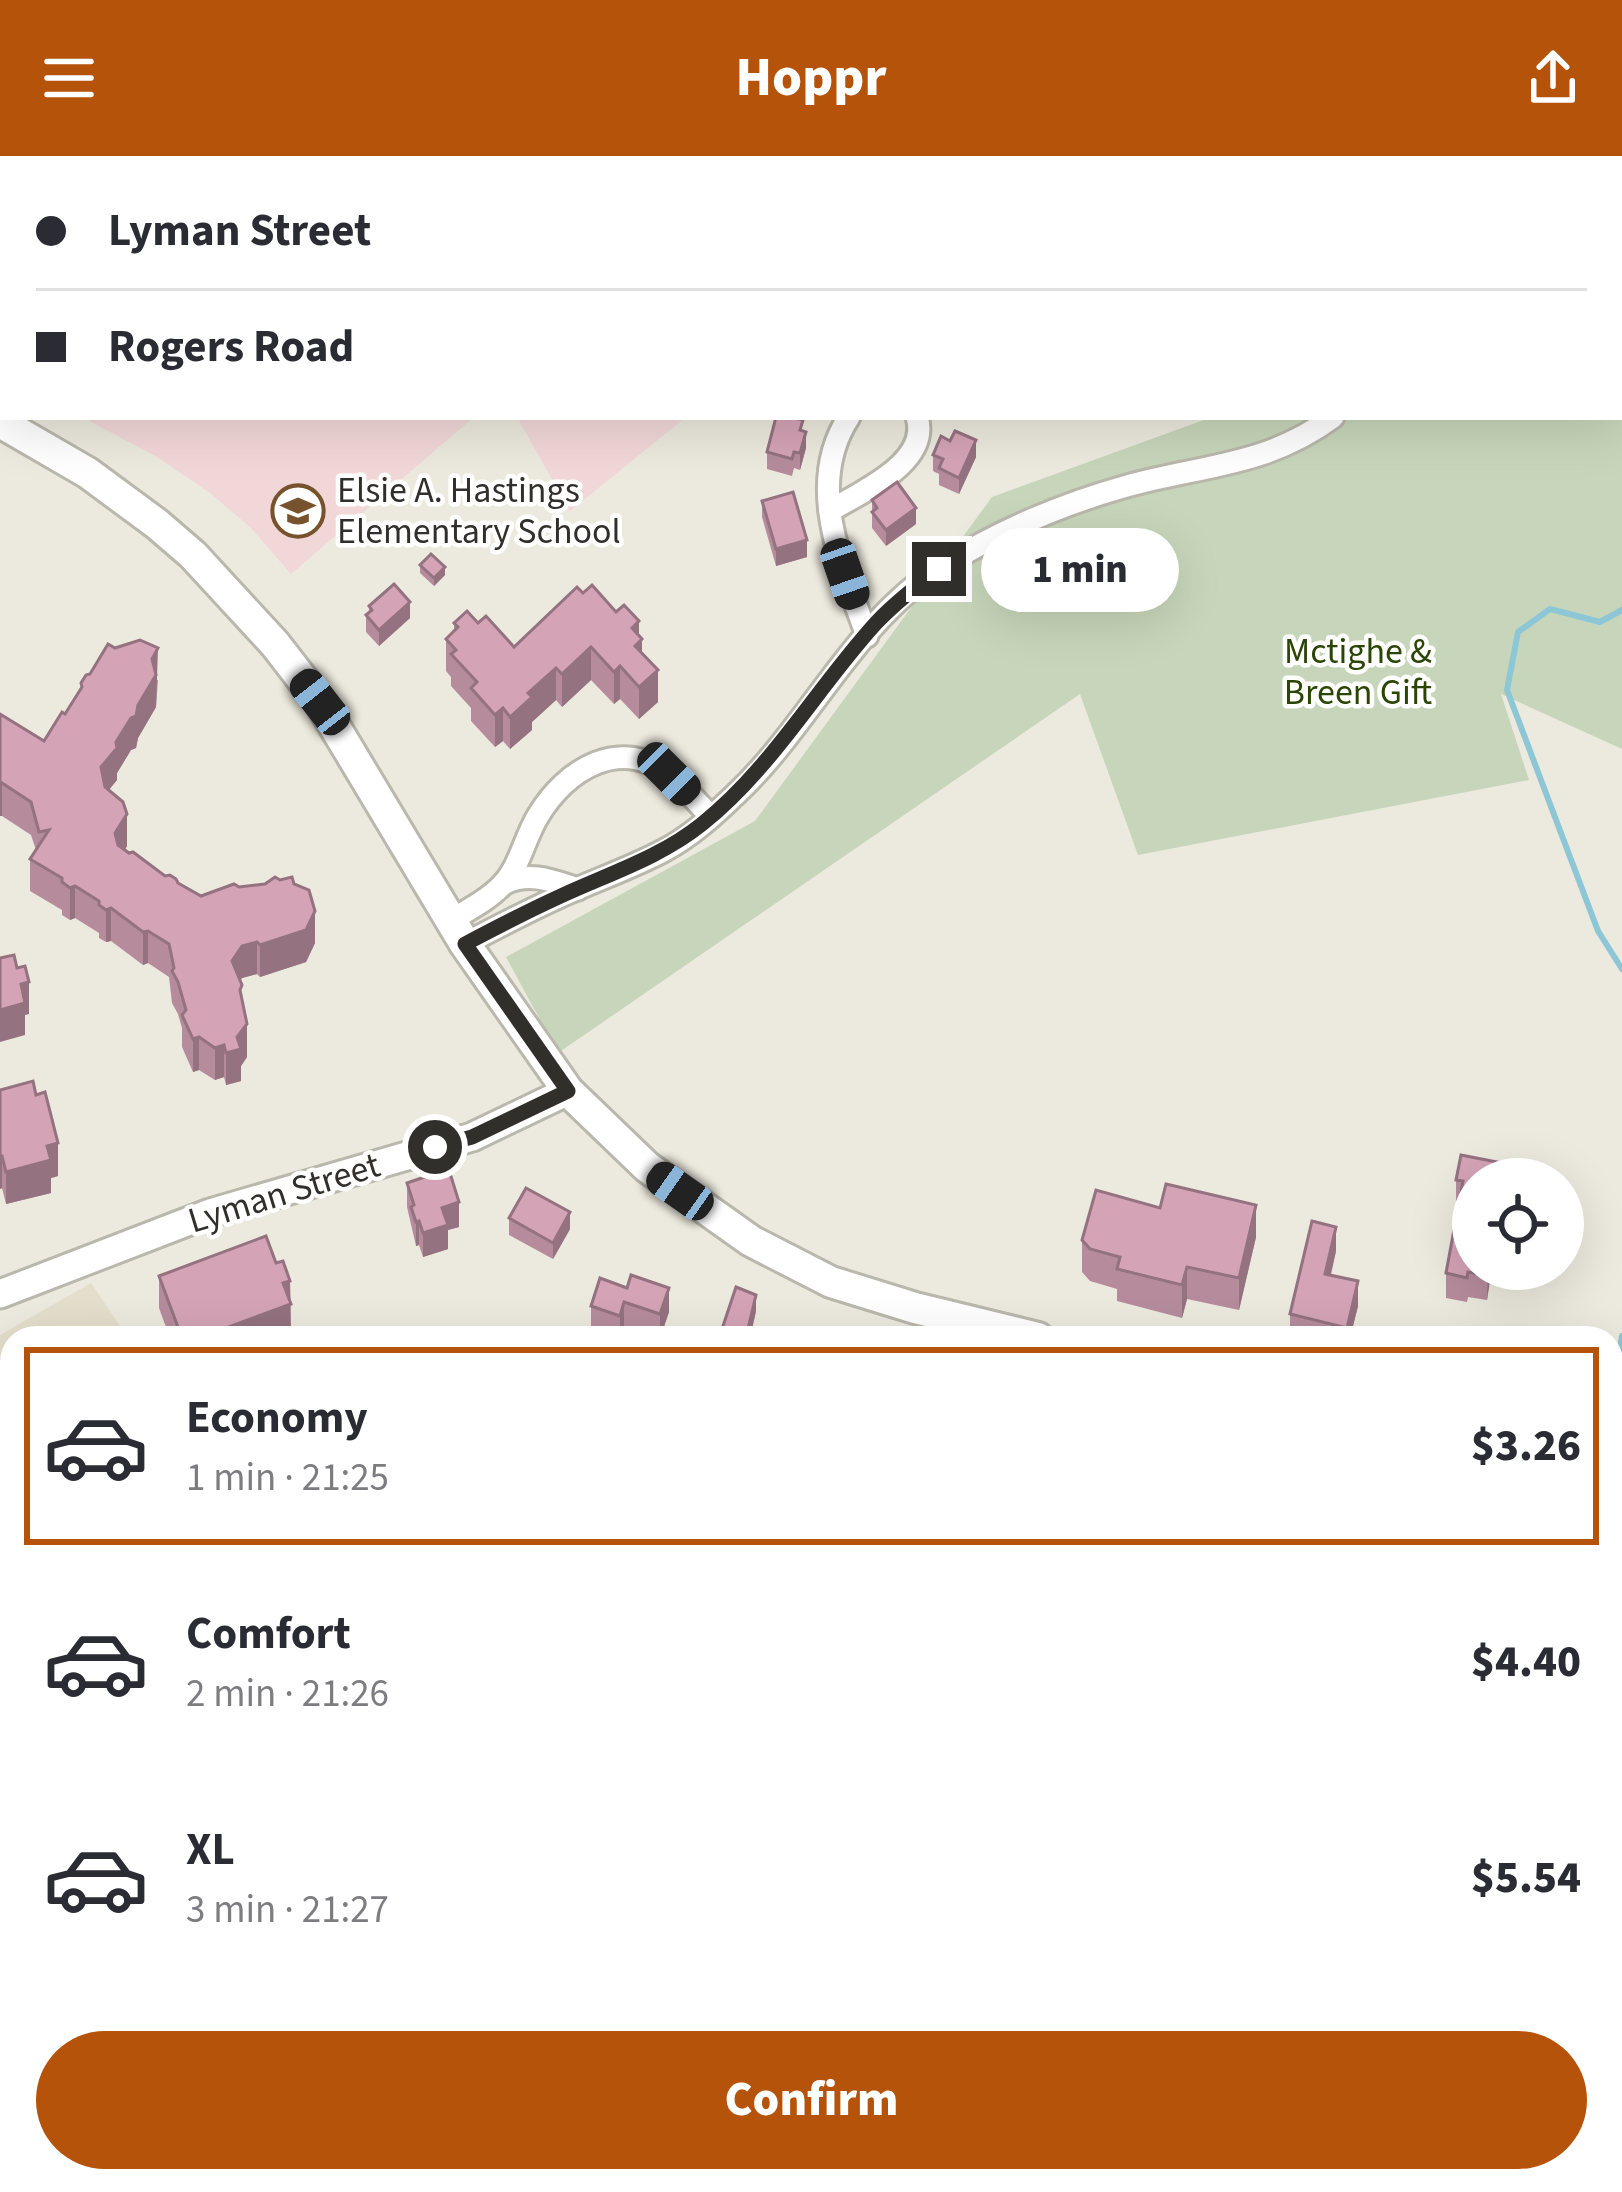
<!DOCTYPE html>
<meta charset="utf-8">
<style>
:root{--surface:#fff;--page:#f2f2f3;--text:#2b2b33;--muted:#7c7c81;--line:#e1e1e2;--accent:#b45309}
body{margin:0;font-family:"Source Sans 3",sans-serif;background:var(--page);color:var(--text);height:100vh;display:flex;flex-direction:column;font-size:45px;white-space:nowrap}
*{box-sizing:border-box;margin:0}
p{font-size:39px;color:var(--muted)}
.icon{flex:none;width:66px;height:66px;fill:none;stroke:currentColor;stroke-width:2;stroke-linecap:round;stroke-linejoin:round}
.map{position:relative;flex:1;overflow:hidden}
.sheet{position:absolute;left:0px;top:1170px;width:1623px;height:867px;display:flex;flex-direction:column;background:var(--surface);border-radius:36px 36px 0 0;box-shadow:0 12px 48px #0002}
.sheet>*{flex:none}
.top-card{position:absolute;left:0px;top:0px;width:1623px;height:264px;box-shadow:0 12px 48px #0002;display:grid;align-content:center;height:264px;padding:0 36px;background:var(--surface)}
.controls{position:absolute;left:1452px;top:1002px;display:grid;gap:24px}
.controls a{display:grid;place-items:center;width:132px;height:132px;border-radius:50%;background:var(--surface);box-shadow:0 12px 48px #0002;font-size:60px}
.end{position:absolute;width:54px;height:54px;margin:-27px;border:15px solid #302f2b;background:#fff;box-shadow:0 0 0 6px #fff}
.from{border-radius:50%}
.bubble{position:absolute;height:84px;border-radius:42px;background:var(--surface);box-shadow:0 12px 48px #0002;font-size:39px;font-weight:800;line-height:84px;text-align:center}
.car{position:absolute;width:36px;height:72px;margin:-36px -18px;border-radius:15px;box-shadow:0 0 9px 3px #0007;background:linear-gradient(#222 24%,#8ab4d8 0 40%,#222 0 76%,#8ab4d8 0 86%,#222 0)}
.top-card b{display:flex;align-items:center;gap:42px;height:114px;font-size:45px}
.top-card b+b{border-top:3px solid var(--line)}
.top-card i{width:30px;height:30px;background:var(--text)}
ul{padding:21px 0 0;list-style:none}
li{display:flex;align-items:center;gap:36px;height:198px;margin:0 24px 18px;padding:0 12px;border:6px solid transparent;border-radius:0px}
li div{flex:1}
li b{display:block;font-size:45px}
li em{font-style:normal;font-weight:800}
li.current{border-color:var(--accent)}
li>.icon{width:108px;height:108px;stroke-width:1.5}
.primary-button{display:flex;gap:24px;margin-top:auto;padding:24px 36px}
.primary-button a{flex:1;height:138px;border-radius:72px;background:var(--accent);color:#fff;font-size:48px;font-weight:800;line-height:138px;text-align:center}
header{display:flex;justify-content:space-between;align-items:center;height:156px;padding:0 36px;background:var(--accent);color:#fff;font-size:54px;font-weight:800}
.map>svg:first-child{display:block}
.built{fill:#e4decc}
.education{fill:#f2d7d8}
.green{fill:#c7d6ba}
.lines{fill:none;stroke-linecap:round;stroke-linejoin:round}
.stream{stroke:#8dc7d6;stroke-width:6}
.minor-casing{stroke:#bab7ac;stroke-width:27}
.tertiary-casing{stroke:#bab7ac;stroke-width:33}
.secondary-casing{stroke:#bab7ac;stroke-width:36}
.minor{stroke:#fff;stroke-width:21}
.tertiary{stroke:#fff;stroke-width:27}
.secondary{stroke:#fff;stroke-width:30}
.wall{fill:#b68c9d}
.shaded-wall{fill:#94727f}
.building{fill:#d4a3b6;stroke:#94727f;stroke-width:3}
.route{stroke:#302f2b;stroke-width:15}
.labels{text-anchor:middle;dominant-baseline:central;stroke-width:9;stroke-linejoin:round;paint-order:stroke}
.poi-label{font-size:36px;fill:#302f2b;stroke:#fff;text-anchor:start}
.park-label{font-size:36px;fill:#2b4504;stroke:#fff}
.street-label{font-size:36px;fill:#302f2b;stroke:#fff}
</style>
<header><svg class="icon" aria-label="menu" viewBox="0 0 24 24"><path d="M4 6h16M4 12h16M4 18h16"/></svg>Hoppr<svg class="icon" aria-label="share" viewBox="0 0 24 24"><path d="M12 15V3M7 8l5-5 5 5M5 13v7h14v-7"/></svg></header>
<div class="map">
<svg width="1622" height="2036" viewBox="0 0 1622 2036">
<rect width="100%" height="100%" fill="#ece9de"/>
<path class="built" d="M91,1127l37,55h-116v843h175l-4,11h-183v-857z"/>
<g class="education">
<path d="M0,0h987l-5,3h-979v10l-3,-1z"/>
<path d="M82,261h392l-183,157 -40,-46 -41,-35 -53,-36z"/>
<path d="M517,261h169l-116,94z"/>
</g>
<path class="green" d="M1311,0h311v593l-121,-55 28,86 -391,75 -58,-161 -522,359 -52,-96 249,-136 237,-324 220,-80h408v-258h-305z"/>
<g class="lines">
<g class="stream">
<path d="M1622,454l-22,12 -50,-13 -32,23 -11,58 91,241 24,38"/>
<path d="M1611,1240l11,-60"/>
<path d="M1481,2025l2,11"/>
</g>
<g class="minor-casing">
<g id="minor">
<path d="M849,261c-45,68 -6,150 18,219"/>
<path d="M830,355c32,-20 101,-49 87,-94"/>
<path d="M505,727c25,-12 48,-2 73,6"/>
<path d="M450,765c18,-11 40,-22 54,-38 16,-18 21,-46 34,-67 28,-47 83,-81 133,-40 14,12 27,27 40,41"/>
<path d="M465,788c32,-17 65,-34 98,-49 33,-15 68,-27 100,-44 27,-14 50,-35 72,-56 75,-70 119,-174 208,-229 58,-36 119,-62 184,-80 76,-21 140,-20 206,-69"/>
</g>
</g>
<g class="tertiary-casing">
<path id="tertiary" d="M0,1138l210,-81 262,-76 96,-46"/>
</g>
<g class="secondary-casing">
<g id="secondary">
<path d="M0,266l88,51 69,51 36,31 82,89 45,58 145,242 103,147 79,76 104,74 80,41 84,26 123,30"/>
<path d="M1611,1304l11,2"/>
</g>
</g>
<use href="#minor" class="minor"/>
<use href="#tertiary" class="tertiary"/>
<use href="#secondary" class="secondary"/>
</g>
<g class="wall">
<path d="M803,275l3,17 -6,22 -6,-2 -2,8 -25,-7v-17z"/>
<path d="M933,299l43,2 -17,37 -20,-9v-11l-6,-3z"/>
<path d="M872,344l44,24 -30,22 -14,-18z"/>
<path d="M762,345l45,56 -31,9 -14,-49z"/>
<path d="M420,409l25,10 -11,11 -14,-13z"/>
<path d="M583,437l56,43 3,17 16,49 -19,17 -19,-20 -6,5 -23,-24 -29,27 -6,-7 -24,22v8l-22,19 -7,-8 -8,6 -24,-26v-13l-20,-22v-9l-5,-6v-32l8,-8v-8h24l36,24z"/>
<path d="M369,450l41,12 -31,28 -13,-14v-17l3,-2z"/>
<path d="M158,524l-2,27 -18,31 -2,10 -5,2 -14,23v7l-8,10 18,56 -2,4 76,46 114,47 -9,19 -46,15 -3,-3 -15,4 -2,2 7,77 -6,9v15l-15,4 -2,-8 -9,3 -16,-10 -6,2 -11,-25v-19l-4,-14 -6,-11 -3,-26 -21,-14 -5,2 -32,-24 -5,1 -7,-4v-5l-24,-15 -5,2 -8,-5v-5l-32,-19v-32l6,-9 -5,-15 -29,-19 -2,-102 44,27 21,-27 16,-25v-6z"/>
<path d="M0,934l58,86 -7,2v15l-45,11 -4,-16 -2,1z"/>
<path d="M1461,999l46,9v15h-34v90h18l-4,31 -19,-3 -1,5 -21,-4v-25l13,-69h-3v-24z"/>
<path d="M407,1027l52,44 -11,3v19l-25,8 -4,-12 -3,1 -9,-39z"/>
<path d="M509,1062l61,11 -17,30 -44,-24z"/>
<path d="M1256,1081l-17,73 -52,-11 -5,19 -65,-17v-12l-27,-8 -8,-9v-32z"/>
<path d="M1336,1095l-5,24 27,31 -8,32h-60v-24z"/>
<path d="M276,1107l14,18 1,55 -5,2h-116l-11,-30v-32z"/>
<path d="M600,1122l69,34 -9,26 -36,-12 -3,12h-9l-21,-7v-25z"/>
<path d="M756,1155l-6,27h-32z"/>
<path d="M12,1268v561l-12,-20v-534z"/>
<path d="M1622,1349v41l-10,-2v-16z"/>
</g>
<g class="shaded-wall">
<path d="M1622,66v33l-2,1v-32z"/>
<path d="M806,276v16l-6,22v-17z"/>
<path d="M976,284v17l-17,37v-16z"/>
<path d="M916,352v16l-30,22v-16z"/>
<path d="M807,384v17l-31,9v-17z"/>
<path d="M445,411v8l-11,11v-8z"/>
<path d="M410,446v16l-31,28v-16z"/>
<path d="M639,465v21l3,-3v33l-10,-44z"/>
<path d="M591,491v33l-29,27v-33z"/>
<path d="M158,492l-2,59 -18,31 -2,10 -5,2 -14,23v7l-16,19v-32l37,-62 14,-46z"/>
<path d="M620,510v33l-6,5v-32z"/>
<path d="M556,512v32l-24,22v8l-22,19v-32l18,-24z"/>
<path d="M658,514v32l-19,17v-32z"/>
<path d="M503,552v33l-8,6v-32z"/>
<path d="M2,627v33h-2v-32z"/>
<path d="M127,658v32l-12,19v-32z"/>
<path d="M75,730v32l-5,2v-32z"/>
<path d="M111,752v33l-5,1v-32z"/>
<path d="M315,755v32l-9,19 -46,15v-32z"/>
<path d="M148,775v32l-5,2v-33z"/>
<path d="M257,786v32l-15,4 -10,15v-32l10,-15z"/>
<path d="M29,826v32l-4,1v20l-25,7v-32l21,-26z"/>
<path d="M247,868v33l-6,9v15l-15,4v-32z"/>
<path d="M199,881v33l-6,2v-33z"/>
<path d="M224,889v32l-9,3v-32z"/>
<path d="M58,987v33l-7,2v15l-45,11v-32l41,-26z"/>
<path d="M0,1000h2v32l-2,1z"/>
<path d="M459,1046v25l-11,3v19l-25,8v-24l19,-25z"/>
<path d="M1256,1049v32l-17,73v-32z"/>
<path d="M570,1056v17l-17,30v-16z"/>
<path d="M419,1065v24l-3,1v-24z"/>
<path d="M1336,1071v24l-11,47v-24z"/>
<path d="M1187,1111v32l-5,19v-33z"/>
<path d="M1488,1113h3v6l-4,25z"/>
<path d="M290,1125l1,55 -5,2h-87l84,-55z"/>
<path d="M1358,1125v25l-8,32h-3v-10z"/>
<path d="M669,1132v24l-9,26v-24z"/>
<path d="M756,1139v16l-6,27h-3z"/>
<path d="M624,1146v24l-4,12v-22z"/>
<path d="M104,2025h54l-19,11h-54z"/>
</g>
<g class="building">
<path d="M330,0h279l3,3h-285z"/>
<path d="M1612,0h10v66l-2,2v-65h-12z"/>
<path d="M776,261h15l12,3 -3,10 6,2 -6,21 -6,-1 -2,7 -25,-7z"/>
<path d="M955,275l21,9 -17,38 -20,-10 4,-9 -10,-4 8,-19 9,5z"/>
<path d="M897,326l19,26 -30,22 -14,-18 5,-4 -5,-8z"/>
<path d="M793,336l14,48 -31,9 -14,-48z"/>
<path d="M431,398l14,13 -11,11 -14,-13z"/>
<path d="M394,428l16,18 -31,28 -13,-15 6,-5 -3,-4z"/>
<path d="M592,429l24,27 8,-7 15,16 -7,7 10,11 -7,7 23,24 -19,17 -19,-21 -6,6 -23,-25 -29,27 -6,-6 -28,25 4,4 -22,20 -7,-9 -8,7 -24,-27 6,-6 -26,-28 5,-4 -10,-11 12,-12 -4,-4 13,-12 11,12 8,-7 28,31 63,-60 6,6z"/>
<path d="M140,484l18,8 -6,11 4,16 -18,30 -2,11 -5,2 -15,24 1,6 -16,19 4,20 18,15 4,12 -12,19 3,12 11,8 4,-1 32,24 5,-1 6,4 2,4 23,13 33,-12 5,3 26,-3 10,-7 5,3 12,-3 2,7 15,6 6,21 -9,19 -46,15 -3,-3 -15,4 -10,15 10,24 -2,5 7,34 -10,13 4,12 -15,4 -2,-8 -9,3 -16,-11 -6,2 -11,-24 4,-5 -8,-28 -6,-11 2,-3 -5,-24 -21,-13 -5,1 -32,-24 -5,2 -7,-5v-4l-24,-15 -5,2 -8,-6v-4l-32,-19 19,-29 -10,2 -8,-30 -29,-19 -2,1v-70l44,27 18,-29 3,2 17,-27 -1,-4 5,-8 4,-1 18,-30 7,4z"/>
<path d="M14,799l3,13 8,-2 4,16 -8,2 4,19 -25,7v-52z"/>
<path d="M33,925l3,14 9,-3 13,51 -11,3 4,14 -45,12 -4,-16h-2v-66z"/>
<path d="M1461,999l46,9 -3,15h-31v90h15l-1,7 -19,-4 -1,6 -21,-5 17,-92 -7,-1z"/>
<path d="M436,1017l1,4 13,-4 9,29 -17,6 6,17 -25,8 -4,-12 -3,1 -5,-15 3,-2 -7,-22z"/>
<path d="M1166,1028l90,21 -17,73 -52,-11 -5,18 -65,-16 3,-12 -30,-8 -8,-9 14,-50 64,18z"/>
<path d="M526,1032l44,24 -17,31 -44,-25z"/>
<path d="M1312,1065l24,6 -11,47 33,7 -11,47 -57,-14z"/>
<path d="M266,1080l10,27 7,-2 7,20 -7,2 8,21 -92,34h-17l-23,-62z"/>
<path d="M631,1119l38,13 -9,26 -36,-12 -4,14 -29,-10 9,-28 27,10z"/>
<path d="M736,1131l20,8 -9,38 -9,-3 -3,8h-16z"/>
<path d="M837,1172l28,10h-31z"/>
<path d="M1503,1174l20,3 -1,5h-20z"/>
<path d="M12,1268v529l-12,-20 3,-2 -3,-5v-495z"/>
<path d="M1617,1348l5,1v25l-10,-2z"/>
<path d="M12,1985v40h92l-19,11h-85v-43z"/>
</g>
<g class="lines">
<path class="route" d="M435,991l37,-10 96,-46 -103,-147c32,-17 65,-34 98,-49 48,-22 98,-38 139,-71 71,-57 114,-135 174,-201 19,-20 41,-37 63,-54"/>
</g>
<defs>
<g id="school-ring" transform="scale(2.7)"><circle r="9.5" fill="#fff" stroke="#77532d" stroke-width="1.5"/><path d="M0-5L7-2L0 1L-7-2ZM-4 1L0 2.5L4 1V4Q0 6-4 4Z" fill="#77532d"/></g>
</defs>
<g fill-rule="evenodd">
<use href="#school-ring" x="298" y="355"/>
</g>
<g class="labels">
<g class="poi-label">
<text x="337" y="334">Elsie A. Hastings<tspan x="337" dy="41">Elementary School</tspan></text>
</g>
<g class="park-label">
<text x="1358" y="495">Mctighe &amp;<tspan x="1358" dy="41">Breen Gift</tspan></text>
</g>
<g class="street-label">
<text transform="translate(284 1037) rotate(-17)">Lyman Street</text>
</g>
</g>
</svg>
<div class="controls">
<a><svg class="icon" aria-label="locate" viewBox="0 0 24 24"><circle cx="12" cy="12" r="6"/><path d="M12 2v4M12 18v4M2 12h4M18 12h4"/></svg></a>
</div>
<i class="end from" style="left:435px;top:991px"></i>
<i class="end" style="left:939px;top:413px"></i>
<div class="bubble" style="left:981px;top:372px;width:198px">1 min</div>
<i class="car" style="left:845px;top:418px;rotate:161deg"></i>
<i class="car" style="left:320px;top:546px;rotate:322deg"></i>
<i class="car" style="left:669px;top:618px;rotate:135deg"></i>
<i class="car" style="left:680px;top:1035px;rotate:305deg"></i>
<div class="top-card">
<b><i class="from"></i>Lyman Street</b>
<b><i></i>Rogers Road</b>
</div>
<section class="sheet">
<ul>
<li class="current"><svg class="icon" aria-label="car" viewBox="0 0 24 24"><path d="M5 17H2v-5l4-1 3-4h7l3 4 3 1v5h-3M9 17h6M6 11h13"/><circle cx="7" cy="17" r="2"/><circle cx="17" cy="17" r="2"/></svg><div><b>Economy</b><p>1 min · 21:25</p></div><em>$3.26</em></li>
<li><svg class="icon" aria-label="car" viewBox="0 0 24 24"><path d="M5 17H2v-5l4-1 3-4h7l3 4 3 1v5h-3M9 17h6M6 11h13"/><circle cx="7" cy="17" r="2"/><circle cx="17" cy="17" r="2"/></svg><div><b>Comfort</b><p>2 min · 21:26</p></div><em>$4.40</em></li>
<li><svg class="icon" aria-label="car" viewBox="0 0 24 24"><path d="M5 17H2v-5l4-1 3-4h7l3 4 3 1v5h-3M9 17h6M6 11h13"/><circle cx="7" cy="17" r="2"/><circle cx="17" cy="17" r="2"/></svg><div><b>XL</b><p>3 min · 21:27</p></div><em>$5.54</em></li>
</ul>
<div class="primary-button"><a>Confirm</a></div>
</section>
</div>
